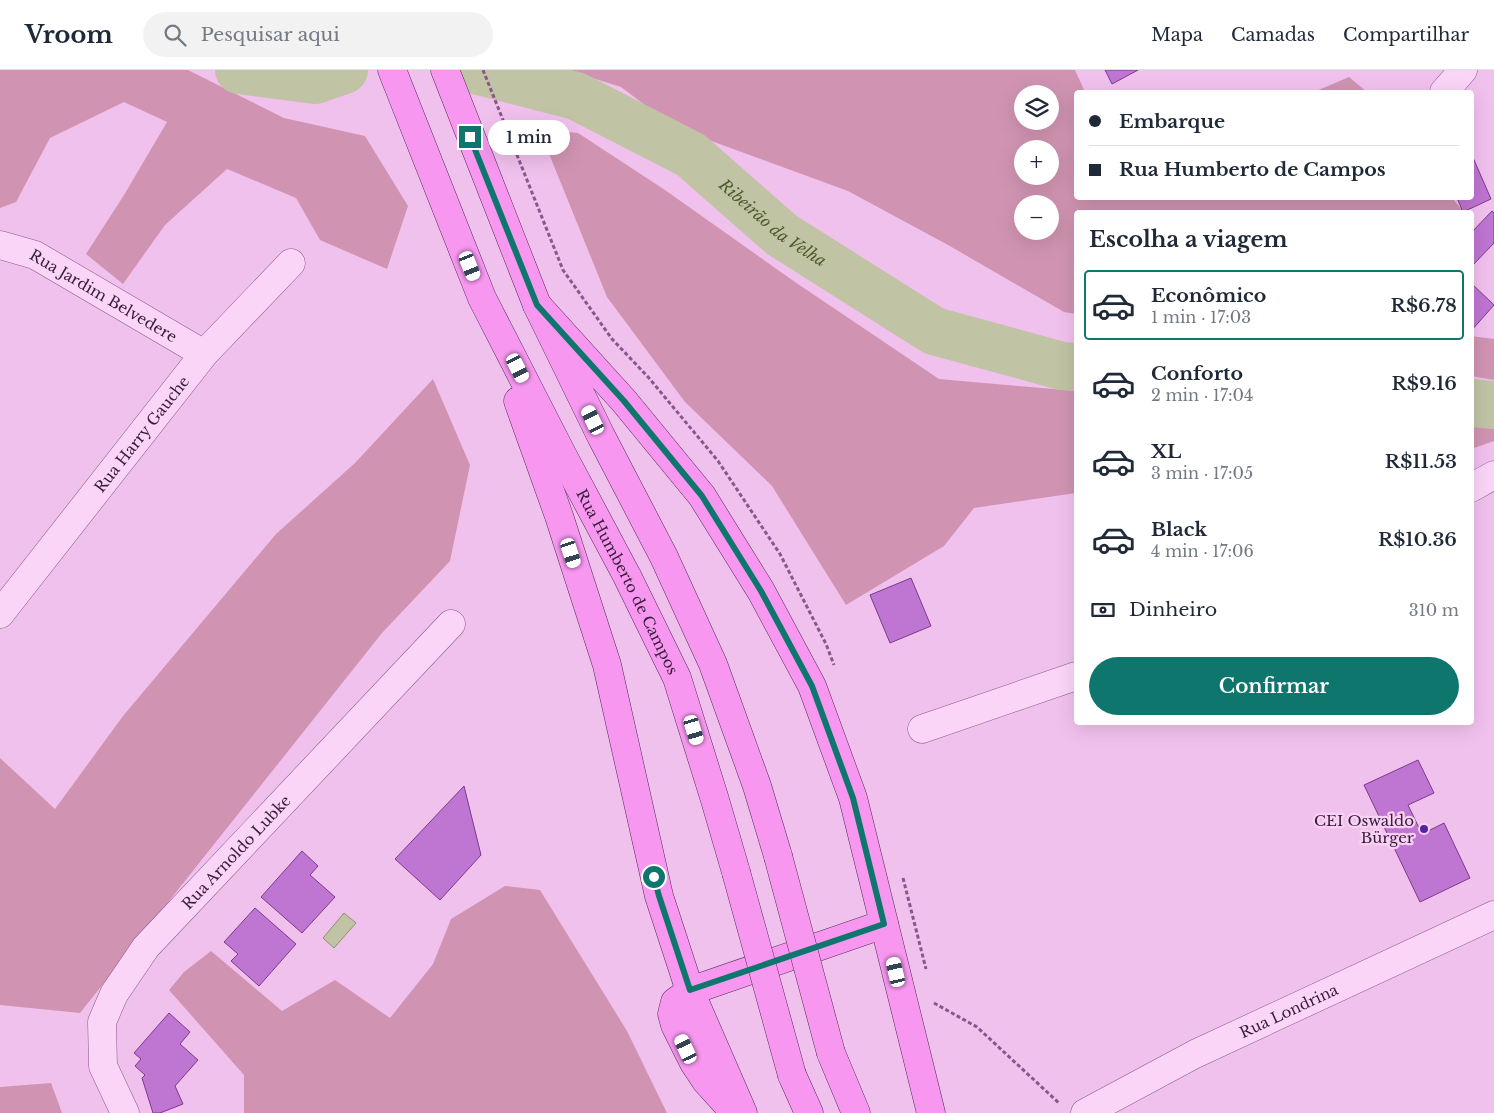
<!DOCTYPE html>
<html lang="pt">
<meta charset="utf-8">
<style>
:root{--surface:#fff;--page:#f2f2f3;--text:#1f2937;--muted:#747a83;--line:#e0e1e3;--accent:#0f766e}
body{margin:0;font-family:"Libre Baskerville",serif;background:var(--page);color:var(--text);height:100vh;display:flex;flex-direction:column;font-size:19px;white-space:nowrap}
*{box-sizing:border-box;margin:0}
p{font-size:16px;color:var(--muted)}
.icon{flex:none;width:28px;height:28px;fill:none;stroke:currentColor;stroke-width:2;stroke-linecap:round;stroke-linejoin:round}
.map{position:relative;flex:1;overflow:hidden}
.sheet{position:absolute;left:1074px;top:140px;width:400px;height:515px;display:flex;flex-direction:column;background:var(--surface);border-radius:5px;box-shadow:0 5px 20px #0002}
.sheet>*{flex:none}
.top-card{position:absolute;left:1074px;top:20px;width:400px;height:110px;border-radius:5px;box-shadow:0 5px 20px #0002;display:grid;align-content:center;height:110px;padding:0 15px;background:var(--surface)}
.tools{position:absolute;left:1014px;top:15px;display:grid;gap:10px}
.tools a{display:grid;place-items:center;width:45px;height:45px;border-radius:50%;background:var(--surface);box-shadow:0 5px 20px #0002;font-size:25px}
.end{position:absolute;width:22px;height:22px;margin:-11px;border:6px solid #0f766e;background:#fff;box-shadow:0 0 0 2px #fff}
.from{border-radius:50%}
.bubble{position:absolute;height:35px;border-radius:18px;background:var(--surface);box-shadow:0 5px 20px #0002;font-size:16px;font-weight:600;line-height:35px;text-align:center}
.car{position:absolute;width:15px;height:30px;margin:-15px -8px;border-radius:6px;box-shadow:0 0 4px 1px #0007;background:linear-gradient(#fff 24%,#345 0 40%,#fff 0 76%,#345 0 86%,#fff 0)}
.top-card b{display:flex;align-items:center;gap:18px;height:48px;font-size:19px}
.top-card b+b{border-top:1px solid var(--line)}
.top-card i{width:12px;height:12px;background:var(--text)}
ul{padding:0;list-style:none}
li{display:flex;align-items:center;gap:15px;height:70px;margin:0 10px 8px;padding:0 5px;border:2px solid transparent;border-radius:5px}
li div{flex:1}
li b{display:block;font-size:19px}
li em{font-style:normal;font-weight:600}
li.active{border-color:var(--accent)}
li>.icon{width:45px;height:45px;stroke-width:1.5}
h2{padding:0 15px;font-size:22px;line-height:60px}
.pay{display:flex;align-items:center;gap:12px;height:55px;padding:0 15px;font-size:19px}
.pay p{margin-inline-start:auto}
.primary-button{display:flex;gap:10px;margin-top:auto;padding:10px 15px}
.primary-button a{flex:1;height:58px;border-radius:30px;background:var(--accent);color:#fff;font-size:20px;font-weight:600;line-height:58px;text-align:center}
header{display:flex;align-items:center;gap:30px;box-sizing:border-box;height:70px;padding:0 25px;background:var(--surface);border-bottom:1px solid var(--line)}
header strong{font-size:24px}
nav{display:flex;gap:28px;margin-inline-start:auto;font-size:18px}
.search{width:350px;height:45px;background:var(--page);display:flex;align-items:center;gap:12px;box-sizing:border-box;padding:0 18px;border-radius:28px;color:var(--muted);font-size:19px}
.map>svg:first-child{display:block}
.green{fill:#d094b2;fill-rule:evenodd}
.water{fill:#c0c3a4;stroke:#8d926a}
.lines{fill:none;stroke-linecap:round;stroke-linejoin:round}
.river{stroke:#c0c3a4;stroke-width:48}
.building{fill:#bf75d2;stroke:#7b3b8d}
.minor-casing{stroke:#87578c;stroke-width:29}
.major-casing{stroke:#522c59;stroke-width:29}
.path{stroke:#87578c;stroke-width:3;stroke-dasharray:4 2.5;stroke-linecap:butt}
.minor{stroke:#fbd5f8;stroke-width:28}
.major{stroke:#f797f0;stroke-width:28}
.major-bridge-casing{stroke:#522c59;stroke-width:29;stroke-linecap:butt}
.major-bridge{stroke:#f797f0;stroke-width:28}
.route{stroke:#0f766e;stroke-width:6}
.poi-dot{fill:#52239f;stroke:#f8d1f4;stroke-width:2}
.labels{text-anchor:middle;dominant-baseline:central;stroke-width:4.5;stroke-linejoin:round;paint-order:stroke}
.street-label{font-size:15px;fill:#371d3b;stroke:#f8d1f4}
.poi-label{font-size:15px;fill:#371d3b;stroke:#f8d1f4;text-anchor:end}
.water-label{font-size:16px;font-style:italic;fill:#4c5b2b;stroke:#f8d1f4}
</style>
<header>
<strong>Vroom</strong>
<div class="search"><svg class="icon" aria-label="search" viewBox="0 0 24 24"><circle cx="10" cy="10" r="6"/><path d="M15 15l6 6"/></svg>Pesquisar aqui</div>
<nav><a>Mapa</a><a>Camadas</a><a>Compartilhar</a></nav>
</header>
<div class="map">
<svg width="1494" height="1043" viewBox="0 0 1494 1043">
<rect width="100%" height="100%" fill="#f1c1ed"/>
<g class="green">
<path d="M0,0h188l96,48 81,18 43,70 -21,63 -67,-29 -24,-42 -69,-29 -62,56 -42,59 -37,-30 38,-59 43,-73 -43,-20 -74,36 -34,64 -16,6z"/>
<path d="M567,0h508l10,22h-9v106h376l12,14h-388v102l-12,-2 -116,-67 -100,-54 -134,-49 -53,-25 -40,-30zM1022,24h28v27h-28zM1022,79h28v27h-28zM1022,134h28v27h-28z"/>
<path d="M1349,7l18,15h-53z"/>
<path d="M539,59l39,4 87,57 130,92 144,97 137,12v102l-102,15 -30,38 -98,59 -74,-119 -87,-84 -78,-105z"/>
<path d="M1471,266l23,3v41l-23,-4z"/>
<path d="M433,309l37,86 -20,96 -68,72 -302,380 -80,-8v-247l55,51 68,-93 153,-182 79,-71z"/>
<path d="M1471,352l23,1v18l-23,8z"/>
<path d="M505,816l35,4 87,141 40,82h-423v-38l-75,-85 15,-18 27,-21 71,60 53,-31 55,38 43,-54 18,-45z"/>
<path d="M51,1013l11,30h-62v-26z"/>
</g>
<path class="water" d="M344,843l12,10 -22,25 -11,-10z"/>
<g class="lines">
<g class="river">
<path d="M239,0l76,10 29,-10"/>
<path id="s1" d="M475,0l101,26 115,59 91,80 152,96 128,35 14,1"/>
<path d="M1471,333l23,2"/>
</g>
</g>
<g class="building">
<path d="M1105,0h33l-26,14z"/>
<path d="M1471,83l20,46 -28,13 -6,-14h14z"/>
<path d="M1492,141l2,2v30l-23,24v-34z"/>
<path d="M1471,213l23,22 -23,26z"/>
<path d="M911,508l20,48 -41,17 -20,-48z"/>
<path d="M1418,690l16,33 -26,12 14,29 22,-11 26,55 -50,24 -56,-117z"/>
<path d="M464,716l17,69 -41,45 -45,-41z"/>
<path d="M302,781l16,15 -8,9 25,22 -33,36 -41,-36z"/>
<path d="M255,838l41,36 -37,42 -28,-25 7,-7 -14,-12z"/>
<path d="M169,943l21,19 -10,12 18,16 -23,26 8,18 -23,9h-7l-11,-35 3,-3 -10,-9 6,-7 -7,-6z"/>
</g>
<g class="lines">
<g class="minor-casing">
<g id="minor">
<path d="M1444,22l19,-22"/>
<path id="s2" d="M0,175l35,10 169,99"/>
<path d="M1471,418l23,-13"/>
<path id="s3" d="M0,544l204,-260 87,-91"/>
<path d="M922,659l154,-53"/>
<path id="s4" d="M125,1043l-22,-47 -1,-44 12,-28 32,-47 305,-323"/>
<path id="s5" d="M1085,1043l110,-59 299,-139"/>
</g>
</g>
<g class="major-casing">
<g id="major">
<path id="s6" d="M392,0l90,228 81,158 64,120 50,102 38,122 21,72"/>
<path d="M445,0l92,235 64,131 63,121 49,107 44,122 21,70"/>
<path d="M537,235l87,96 78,95 59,95 51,95 41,112 78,315"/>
<path d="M518,331l41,115 48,149 52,231 31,95 53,122"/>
<path d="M831,983l25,60"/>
<path d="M792,1005l17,38"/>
<path d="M735,1043l-29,-32 -12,-18 -19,-38 -3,-11 3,-12 15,-11 194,-67"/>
</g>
</g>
<g class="path">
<path d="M483,0l80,200 49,69 37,39 69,83 62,93 46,90 8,21"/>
<path d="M903,808l23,91"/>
<path d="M934,933l43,24 83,77"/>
</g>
<use href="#minor" class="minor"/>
<use href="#major" class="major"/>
<g class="major-bridge-casing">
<g id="major-bridge">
<path d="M778,786l53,197"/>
<path d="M736,802l56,203"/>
</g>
</g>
<use href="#major-bridge" class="major-bridge"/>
</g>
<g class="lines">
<path class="route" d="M470,67l67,168 87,96 78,95 59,95 51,95 41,112 31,126 -194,66 -31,-94 -5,-19"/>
</g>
<circle class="poi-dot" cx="1424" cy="759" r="5"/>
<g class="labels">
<g class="street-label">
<text stroke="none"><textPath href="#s2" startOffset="116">Rua Jardim Belvedere</textPath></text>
<text stroke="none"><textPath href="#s3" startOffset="229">Rua Harry Gauche</textPath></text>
<text stroke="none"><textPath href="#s6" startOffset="564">Rua Humberto de Campos</textPath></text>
<text stroke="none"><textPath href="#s4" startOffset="314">Rua Arnoldo Lubke</textPath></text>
<text stroke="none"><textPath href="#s5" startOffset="228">Rua Londrina</textPath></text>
</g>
<g class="poi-label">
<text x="1414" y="750">CEI Oswaldo<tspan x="1414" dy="17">Bürger</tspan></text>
</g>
<g class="water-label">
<text stroke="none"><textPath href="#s1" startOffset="340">Ribeirão da Velha</textPath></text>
</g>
</g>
</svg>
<div class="tools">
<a><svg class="icon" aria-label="layers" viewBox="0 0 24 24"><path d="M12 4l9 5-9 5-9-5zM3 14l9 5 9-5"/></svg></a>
<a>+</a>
<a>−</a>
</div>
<i class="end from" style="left:654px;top:807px"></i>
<i class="end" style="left:470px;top:67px"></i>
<div class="bubble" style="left:488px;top:50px;width:82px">1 min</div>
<i class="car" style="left:470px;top:196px;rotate:158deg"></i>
<i class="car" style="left:518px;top:298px;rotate:153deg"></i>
<i class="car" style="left:593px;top:350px;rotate:334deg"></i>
<i class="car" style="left:571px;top:483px;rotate:162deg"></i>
<i class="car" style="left:694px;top:660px;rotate:163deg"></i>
<i class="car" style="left:896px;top:902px;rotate:347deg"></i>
<i class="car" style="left:686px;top:979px;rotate:335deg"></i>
<div class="top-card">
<b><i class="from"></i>Embarque</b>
<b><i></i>Rua Humberto de Campos</b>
</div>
<section class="sheet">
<h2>Escolha a viagem</h2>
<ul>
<li class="active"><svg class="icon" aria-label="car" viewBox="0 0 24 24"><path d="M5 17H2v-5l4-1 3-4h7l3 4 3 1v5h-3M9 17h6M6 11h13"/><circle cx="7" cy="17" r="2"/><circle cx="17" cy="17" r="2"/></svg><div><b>Econômico</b><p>1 min · 17:03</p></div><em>R$6.78</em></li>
<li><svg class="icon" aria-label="car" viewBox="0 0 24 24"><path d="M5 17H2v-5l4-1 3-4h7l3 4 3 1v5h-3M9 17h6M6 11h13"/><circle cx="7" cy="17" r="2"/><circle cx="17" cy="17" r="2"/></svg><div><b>Conforto</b><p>2 min · 17:04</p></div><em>R$9.16</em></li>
<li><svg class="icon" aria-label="car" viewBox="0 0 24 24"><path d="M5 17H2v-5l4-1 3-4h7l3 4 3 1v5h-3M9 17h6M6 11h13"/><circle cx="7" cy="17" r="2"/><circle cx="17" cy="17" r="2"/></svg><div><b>XL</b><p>3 min · 17:05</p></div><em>R$11.53</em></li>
<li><svg class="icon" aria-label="car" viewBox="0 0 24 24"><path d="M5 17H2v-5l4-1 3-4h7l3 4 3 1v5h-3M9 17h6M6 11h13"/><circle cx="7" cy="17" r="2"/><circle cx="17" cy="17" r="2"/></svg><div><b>Black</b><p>4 min · 17:06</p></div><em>R$10.36</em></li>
</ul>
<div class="pay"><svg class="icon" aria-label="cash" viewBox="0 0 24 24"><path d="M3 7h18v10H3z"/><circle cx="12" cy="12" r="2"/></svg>Dinheiro<p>310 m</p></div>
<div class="primary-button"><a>Confirmar</a></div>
</section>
</div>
